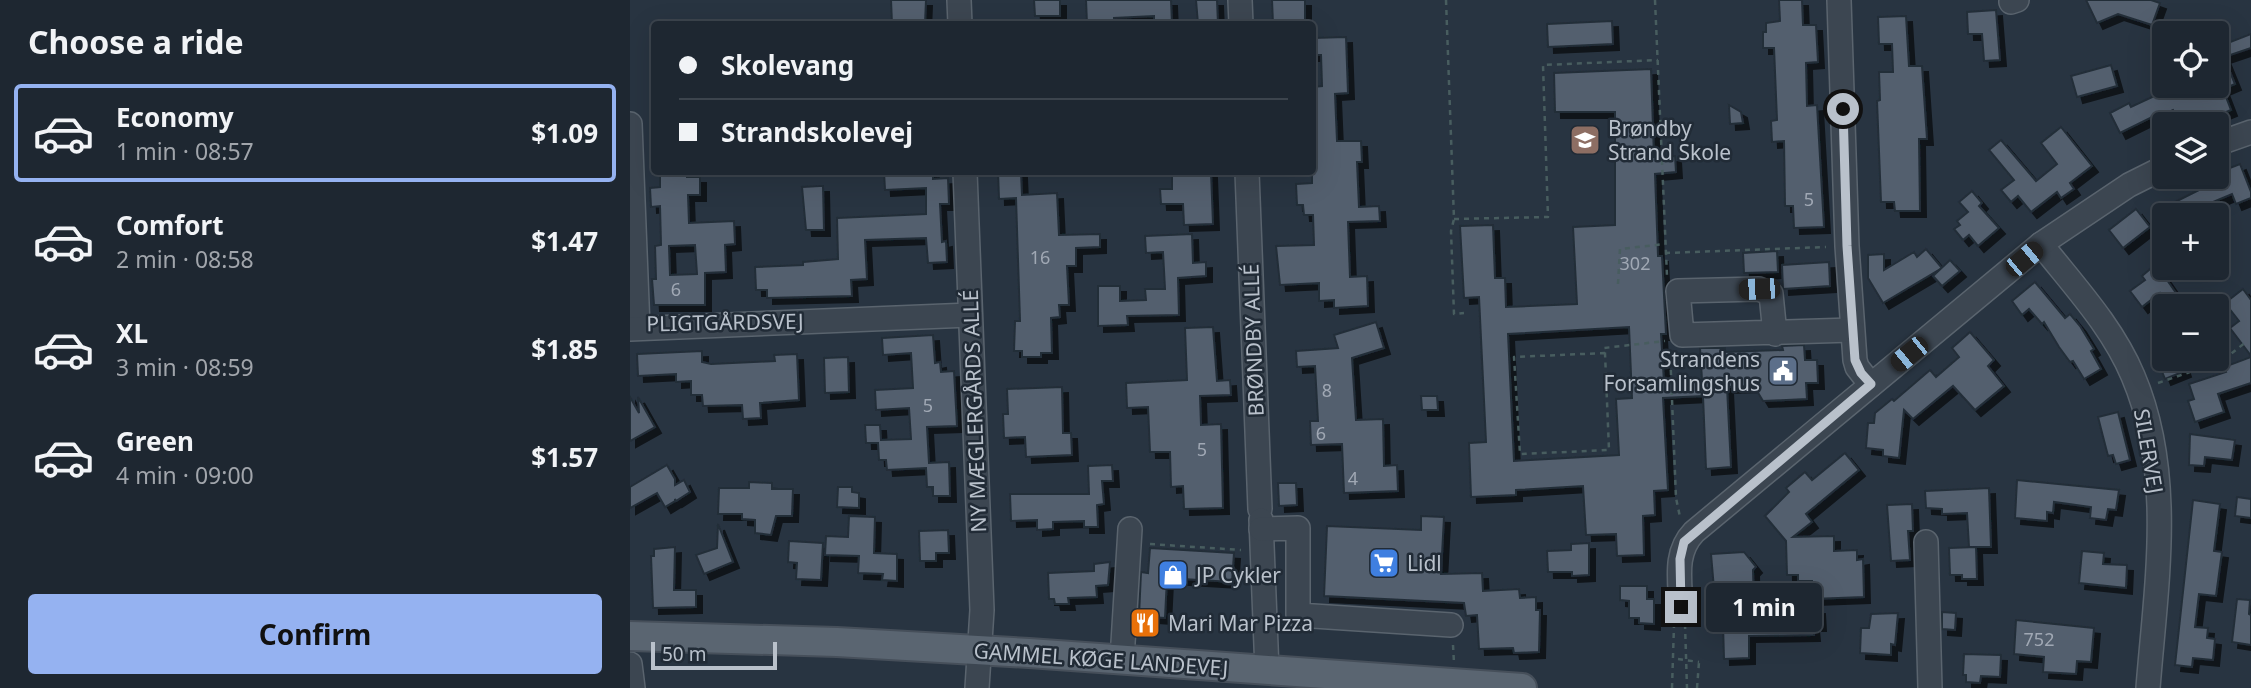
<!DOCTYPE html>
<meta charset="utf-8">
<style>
:root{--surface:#1e2731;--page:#2b333d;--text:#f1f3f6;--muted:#a1a5ab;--line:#3c444d;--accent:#95b2f1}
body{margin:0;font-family:"Noto Sans",sans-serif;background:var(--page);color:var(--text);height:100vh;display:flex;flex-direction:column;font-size:26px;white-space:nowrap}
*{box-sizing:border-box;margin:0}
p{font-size:23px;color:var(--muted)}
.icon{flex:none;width:38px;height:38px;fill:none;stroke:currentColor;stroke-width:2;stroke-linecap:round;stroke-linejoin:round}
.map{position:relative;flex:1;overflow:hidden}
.sheet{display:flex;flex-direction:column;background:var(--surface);width:630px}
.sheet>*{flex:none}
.banner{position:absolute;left:21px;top:21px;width:665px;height:154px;border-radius:7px;box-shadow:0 7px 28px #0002,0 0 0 2px var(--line);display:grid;align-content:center;height:154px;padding:0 28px;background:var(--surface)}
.tools{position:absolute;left:1522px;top:21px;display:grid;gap:14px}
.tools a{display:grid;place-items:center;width:77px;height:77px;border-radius:7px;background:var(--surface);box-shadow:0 7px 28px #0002,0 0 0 2px var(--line);font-size:35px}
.scale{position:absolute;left:21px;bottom:18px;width:126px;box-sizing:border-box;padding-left:7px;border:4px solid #b9c1cb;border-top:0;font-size:19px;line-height:24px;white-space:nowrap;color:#b9c1cb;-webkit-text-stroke:5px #212b36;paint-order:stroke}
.end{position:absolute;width:32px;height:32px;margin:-16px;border:9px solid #b9c1cb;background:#111;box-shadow:0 0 0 4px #111}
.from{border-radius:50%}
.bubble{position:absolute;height:49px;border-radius:7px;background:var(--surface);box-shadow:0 7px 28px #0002,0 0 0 2px var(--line);font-size:23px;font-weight:700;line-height:49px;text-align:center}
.car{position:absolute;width:21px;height:42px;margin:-21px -10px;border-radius:9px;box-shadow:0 0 5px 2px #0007;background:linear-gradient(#222 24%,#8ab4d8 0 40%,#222 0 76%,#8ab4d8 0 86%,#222 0)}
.banner b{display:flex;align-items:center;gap:24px;height:66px;font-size:26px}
.banner b+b{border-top:2px solid var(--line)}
.banner i{width:18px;height:18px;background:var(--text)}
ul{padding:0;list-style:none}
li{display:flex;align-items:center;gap:21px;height:98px;margin:0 14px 10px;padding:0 14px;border:4px solid transparent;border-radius:7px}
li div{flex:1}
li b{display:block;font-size:26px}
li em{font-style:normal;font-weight:700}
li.current{border-color:var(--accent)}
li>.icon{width:63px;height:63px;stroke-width:1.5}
h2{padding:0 28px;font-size:32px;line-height:84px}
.button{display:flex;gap:14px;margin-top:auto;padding:14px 28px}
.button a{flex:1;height:80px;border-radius:7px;background:var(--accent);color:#111;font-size:28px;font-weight:700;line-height:80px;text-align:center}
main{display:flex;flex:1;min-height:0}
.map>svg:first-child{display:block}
.building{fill:#535f6e;stroke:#232d38;stroke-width:2;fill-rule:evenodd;filter:url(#shadow)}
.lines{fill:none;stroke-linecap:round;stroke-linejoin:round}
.minor-casing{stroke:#5a646e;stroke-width:26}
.major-casing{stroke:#464f5a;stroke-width:32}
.path{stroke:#485d5f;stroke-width:2.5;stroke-dasharray:5 5;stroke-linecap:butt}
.minor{stroke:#3c4651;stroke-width:23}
.major{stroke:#5a6571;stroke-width:28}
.path-bridge{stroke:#485d5f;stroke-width:2.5;stroke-dasharray:5 5;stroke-linecap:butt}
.route{stroke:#b9c1cb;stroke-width:9}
.labels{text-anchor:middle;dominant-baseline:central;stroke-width:5;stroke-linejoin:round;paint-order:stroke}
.number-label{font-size:18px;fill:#a0a8b4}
.poi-label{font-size:21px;fill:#b9c1cb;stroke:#212b36;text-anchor:start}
.street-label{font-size:21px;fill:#b9c1cb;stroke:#212b36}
</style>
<main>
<section class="sheet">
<h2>Choose a ride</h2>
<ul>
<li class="current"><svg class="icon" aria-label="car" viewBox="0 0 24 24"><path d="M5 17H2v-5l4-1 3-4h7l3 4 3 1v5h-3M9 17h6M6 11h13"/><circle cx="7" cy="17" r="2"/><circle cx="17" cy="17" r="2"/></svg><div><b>Economy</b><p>1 min · 08:57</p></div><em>$1.09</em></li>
<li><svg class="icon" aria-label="car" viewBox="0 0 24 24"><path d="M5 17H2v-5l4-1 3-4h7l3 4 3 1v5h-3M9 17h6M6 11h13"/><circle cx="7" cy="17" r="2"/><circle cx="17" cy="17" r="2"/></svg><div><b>Comfort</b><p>2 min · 08:58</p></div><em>$1.47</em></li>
<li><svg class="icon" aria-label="car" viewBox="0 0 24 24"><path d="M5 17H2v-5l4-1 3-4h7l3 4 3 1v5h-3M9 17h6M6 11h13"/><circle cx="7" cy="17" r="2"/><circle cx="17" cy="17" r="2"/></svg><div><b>XL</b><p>3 min · 08:59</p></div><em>$1.85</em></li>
<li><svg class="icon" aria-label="car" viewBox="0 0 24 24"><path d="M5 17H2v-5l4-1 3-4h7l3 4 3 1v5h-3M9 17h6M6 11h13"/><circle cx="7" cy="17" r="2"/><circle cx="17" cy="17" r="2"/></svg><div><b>Green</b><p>4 min · 09:00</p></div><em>$1.57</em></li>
</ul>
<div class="button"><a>Confirm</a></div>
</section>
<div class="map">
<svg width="1621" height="688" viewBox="0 0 1621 688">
<defs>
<filter id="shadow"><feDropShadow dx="6" dy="6" stdDeviation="0" flood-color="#0009"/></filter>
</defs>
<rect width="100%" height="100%" fill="#283441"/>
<g class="building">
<path d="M261,0h35l-1,24h-33z"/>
<path d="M404,0h26v16h-25z"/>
<path d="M456,0h85l1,24h-18v-8l-40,2v6h-27z"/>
<path d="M566,0h21l1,24h-20z"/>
<path d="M642,0h33v24h-32z"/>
<path d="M1149,0h23l1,25h13l2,37 -12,1 1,43 10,-1 7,122 -30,1 -1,-22h-8l-1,-65 -12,1 -1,-21 6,-1 -3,-72h-11v-16h3v-9l14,-2z"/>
<path d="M1456,0h65l9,3 -8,22 -34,-11 -21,9z"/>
<path d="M1366,10l4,50 -16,1 -2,-27h-14l-1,-22z"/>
<path d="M1276,16l3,50h13l5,73h-8l1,72h-25l-1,-9h-13l-4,-101 3,-1 -1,-28h14l-1,-28h-13l-1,-27z"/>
<path d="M982,21l1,23 -65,3 -1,-23z"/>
<path d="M1621,34v14l-27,9 11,27 -12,5 8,21 -24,10 -2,-4 -19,8h-6l-7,-14 -20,9 -1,-2 -32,16 -10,-20 19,-10 2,4 36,-17 -3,-4h53v-44l3,4z"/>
<path d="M716,37l2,56 -13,1 2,47h24l1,21h-5l2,45 20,-1 1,15 -32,1 2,55 17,-1 1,30 -34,2v-8l-15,1v-18l-39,2 -4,-39 38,-1 -1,-30h-9l-1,-10h-6l-1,-21 16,-1v-96l10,-1 -1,-31h-9v-17z"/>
<path d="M1481,65l6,21 -40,11 -6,-21z"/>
<path d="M1021,69l3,88 21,-1 1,16 -21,2 3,82h4l4,78h-5l3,48 38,-2 -2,-32h25v4l58,-2 -1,-4 22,-1 1,15h12l1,23h-12l1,16 -44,2 -9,-15 -27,1 4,80 -25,2 -3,-73 -40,2 5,92 -14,1 1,24 -12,1 1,39 -27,1 -1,-22 -30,1 -3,-49 -67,4v5l-45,2 -2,-54 17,-1 -7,-145 -15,1 -4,-72 33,-1 2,53h10l1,29 71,-3 -4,-77 42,-2v-113h-60l-1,-39zM999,327l3,71 -16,1 3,56 -105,6 -6,-127z"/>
<path d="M1099,105l12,7 2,11 -13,1z"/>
<path d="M1431,127l31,39 -22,17 4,6 -13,9 -4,-6 -26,20 -13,-16 -7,6 -10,-12 13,-10 -25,-30 12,-10 35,41 21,-17 -16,-21z"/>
<path d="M1610,164l11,28v6l-15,6 -4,-10 -31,13 4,8h-31l-5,-10 36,-18 -3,-7 15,-3v-4z"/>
<path d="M254,172h49v7l15,-1 1,26h-9l2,38 4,-1 1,21 -19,1 -2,-25 -61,2 2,39 -16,1 1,16 -85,2v-8h-11l-1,-23 48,-2v-3l35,-3 -1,-41 89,-4v-26l-41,2z"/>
<path d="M368,172h23l1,23 35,-2 2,42 41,-1v13l-24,1v18h-9l2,39h-10l1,12 -9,1 1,35h-11v4h-19v-6h-8l1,-30h5l-4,-123 -17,1z"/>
<path d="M556,172h25l2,52 -29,1 -1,-21h-22l-1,-15h12v-15h14z"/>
<path d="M57,174v3h13v18h-12l1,28 45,-2 1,23 -10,1 1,27 -21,1v32h-51l-2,-26h4l-1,-33 6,-1 -1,-39 -9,1 -1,-19 10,-1v-11zM65,245l2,29 -27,1 -1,-29z"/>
<path d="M190,186h3l1,44h-18l-4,-43z"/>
<path d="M1342,191l10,12 -3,3 20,22 -21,18 -9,-11 -6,5 -9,-11 6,-4 -3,-4 11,-9 -9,-10z"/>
<path d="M1506,209l14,18 -27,21 -14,-18z"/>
<path d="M562,234l1,29 13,-1v14l-28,2 1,37 -52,1 1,9 -30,1v-40h22v15l26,-1 -1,-11h20l-2,-37 -17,1 -1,-17z"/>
<path d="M1296,249l16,19 -59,35 -15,-25v-23l16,-1v16l30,-18 3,5z"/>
<path d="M1147,251l1,21 -34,1 -1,-20z"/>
<path d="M1320,260l10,11 -18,15 -9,-10z"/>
<path d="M1199,262l1,24 -47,3 -1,-24z"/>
<path d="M1526,264l20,29 -10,8 -6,-8 -18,14 -12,-16 15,-11 -3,-4z"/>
<path d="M1405,282l30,36 5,-4 10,12 14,23 -3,2 10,18 -17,10 -11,-18 -3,1 -11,-15 -15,-25 -2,2 -13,-15 -7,6 -10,-14z"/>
<path d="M1613,289l8,11v56l-21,-28 9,-7 -14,-18z"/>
<path d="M746,322l8,26 -32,10 4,62 27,-1 1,47 13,-1 1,26 -54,2 -2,-49 -31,1 -1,-24h8l-3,-55 -18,1 -1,-16 42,-3 -4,-13z"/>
<path d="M583,327l4,54 13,-1 1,15 -31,1 1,29 20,-1 2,84 -39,1 -1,-23 -12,1 -1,-35h-20l-2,-45 -21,1 -1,-25 61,-3 -2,-52z"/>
<path d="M1340,332l24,28 -6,6 16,20 -29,24 -22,-24 -40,33 -9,-9 -5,48 -16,-2v-6l-17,-2 2,-25h6l1,-10 17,-14 2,2 36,-31 6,7 23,-20 -7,-9z"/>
<path d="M303,335l2,28 5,-1 1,10 13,-1 3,55 -30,1 2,36 20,-1 1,34h-17v-9h-6l-1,-19 -39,2 -1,-10h-7l-1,-17h-12l-1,-18h15l1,15 30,-1 -2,-31 -33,2 -1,-20 38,-2 -2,-35 -28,2 -1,-17z"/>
<path d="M72,351v11l9,2 64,-3 -1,-6 23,-1 2,46 -39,3 1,15 -18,1 -1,-14 -39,1 -1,-11h-11v-14l-15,1v-8l-38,2 -1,-22z"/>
<path d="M218,357l1,35 -24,1 -1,-35z"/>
<path d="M1621,357v26l-33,11 6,18 -29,10 -7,-21 6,-2 -5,-15 37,-12 -2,-5z"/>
<path d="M1544,359h7l4,12 -20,8 -6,-15z"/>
<path d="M432,387l1,46h8l1,22 -46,2 -1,-20 -21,1 -1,-24h5l-1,-25z"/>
<path d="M791,396h16l1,14h-16z"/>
<path d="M0,397l9,16 -1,-16 17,30 -25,14z"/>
<path d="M1488,412l12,48 -14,4 -3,-9 -5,1 -10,-39z"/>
<path d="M1560,434l45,6 -3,20 -27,-3 -1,9 -15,-1z"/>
<path d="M1215,453l14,17 -53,44 6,8 -19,15 41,-1v15l23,-1v10l6,-1 1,38 -52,2v-18h-14v-6h-11l-1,-34 -21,-25 24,-24 -3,-4 19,-16 7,8z"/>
<path d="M37,465l8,14v6l9,-5 6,12 -14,9 -1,-2v2l-10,6 -8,-14 -27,15v-21z"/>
<path d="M482,465l1,16h-11l2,23 -7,1 1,22h-14v-6l-31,1v7l-16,1v-10l-26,1 -1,-27h79l-1,-28z"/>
<path d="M1387,480l102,10 -3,20 -8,-1 -2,11 -16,-2 1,-11 -37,-5 -1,11 -6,-1v9l-32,-3z"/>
<path d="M119,482l23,1v6h21l-1,27h-16l-5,19 -16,-2v-13l-13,-1v-5h-24l1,-26h30z"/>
<path d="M648,483h18l1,22 -18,1z"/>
<path d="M208,487h14v5l7,1v15l-22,-1z"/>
<path d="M1359,488l2,59h-22l-2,-34 -25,1v-5l-16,-1 -1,-17z"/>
<path d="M1607,497l14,2v19l-16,-2z"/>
<path d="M1563,500l27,4 -6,47 8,1 -6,44 -17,-2 -4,33 13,1 -1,10 8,1 -2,21 -20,-2 -1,9 -17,-2z"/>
<path d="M1282,504l1,27h-5l2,29 -19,1 -4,-56z"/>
<path d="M219,516l26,1 -1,36 23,1v27l-15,-1 1,-6 -25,-1 1,-17 -34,-1 1,-19 22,1z"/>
<path d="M791,516l23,1 -3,57 41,-1 1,18 36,-2 1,9 16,-1v13h4l-1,42 -25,1 -1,-5 -34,1 -2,-34 -11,1 -2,-13 -140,-7 3,-70 94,4z"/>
<path d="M88,524l15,38 -29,12 -8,-19 21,-7z"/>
<path d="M318,530l1,23h-13v8h-16l-1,-30z"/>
<path d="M159,541l34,2 -2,37 -25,-1 1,-16 -9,-1z"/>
<path d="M959,543v32l-17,1v-4h-24l-1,-21 24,-1v-6z"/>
<path d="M45,547l-1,43h22v17l-43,1 -2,-52h3v-7z"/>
<path d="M1346,547l1,32h-15v-4h-12l-1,-27z"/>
<path d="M520,548l84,5 -2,29 -65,-4 -2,40 -26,-2 2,-44 7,1z"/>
<path d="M1452,551l22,2 -1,11 24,1 -1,23 -47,-5z"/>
<path d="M1114,552l12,15 -3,3 1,35h5v6l60,-3 1,17h-7l1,10 -65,1v22l-25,1 -2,-70h-8l-3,-35z"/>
<path d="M480,562l-2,23 -12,1 1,11 -29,1 1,6h-14l-1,-5h-5l-1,-26 46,-2v-7z"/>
<path d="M990,586h27v13h7v25l-15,-1v-5h-10v-17l-9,-1z"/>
<path d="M1607,599l13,1 -1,14 2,1v30l-19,-3z"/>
<path d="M1312,612l14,1 -1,17 -13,-1z"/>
<path d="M1268,613l-3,32 -4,-1v11l-31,-2 1,-25h8l2,-14z"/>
<path d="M1386,620l78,8 -3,34 -14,-1 -1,13 -33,-2 1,-15 -30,-3z"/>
<path d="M1334,654l37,1 -1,22 -19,-1 -1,7 -14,-1v-7h-3z"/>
</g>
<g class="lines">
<g class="minor-casing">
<g id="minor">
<path d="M329,0l1,24"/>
<path d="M610,0l1,24"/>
<path d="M1209,0l8,246 8,114 2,7 14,18"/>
<path d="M1381,2l6,-2"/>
<path d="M0,124l8,204"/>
<path d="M1587,144l34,-12"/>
<path d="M335,172l17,438 -5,78"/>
<path d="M617,172l13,337"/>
<path d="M1411,244c33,42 71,82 92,132 42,98 23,209 15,312"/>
<path d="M0,329l340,-14"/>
<path d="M1145,334l-4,-40 -12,-5 -81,2 4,44 170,-5"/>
<path d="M631,520l6,151"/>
<path d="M631,529l37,-1v87l153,10"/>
<path d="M1296,542l4,146"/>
<path d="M1051,607c-1,-28 -7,-54 13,-75l347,-288 88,-59 36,-18"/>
<path d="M492,659l8,-130"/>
<path d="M0,664l3,24"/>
</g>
</g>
<g class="major-casing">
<path id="major" d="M0,636l207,6 192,11 493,35"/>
</g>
<g class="path">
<path d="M816,0l8,219 -3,12 3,83 10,-1"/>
<path d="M1025,0l12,276"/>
<path d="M824,219l94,-2 -5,-152 115,-5"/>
<path d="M1035,253l161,-6"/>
<path d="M988,284l2,-35 45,-5"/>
<path d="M1040,350l6,148 4,19"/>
<path d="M975,353l-91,4 6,97 89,-4 -4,-97 -1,-5 61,-7"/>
<path d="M1528,383l64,-22 24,-19"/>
<path d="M520,544l91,6"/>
<path d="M1055,624l2,64"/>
<path d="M823,645l1,18"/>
<path d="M1042,688l2,-63"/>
<path d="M1067,688l2,-26"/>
</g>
<use href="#minor" class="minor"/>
<use href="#major" class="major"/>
<path class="path-bridge" d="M1048,659l21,3"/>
</g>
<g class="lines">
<path class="route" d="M1051,607l-1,-48 4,-17 187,-158 -10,-11 -6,-13 -8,-114 -4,-137"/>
</g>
<defs>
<g id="school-square" transform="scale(1.575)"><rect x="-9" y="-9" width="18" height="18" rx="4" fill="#8d6e63" stroke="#212b36"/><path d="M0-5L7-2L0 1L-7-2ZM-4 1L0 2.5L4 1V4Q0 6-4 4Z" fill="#fff"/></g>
<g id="civic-square" transform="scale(1.575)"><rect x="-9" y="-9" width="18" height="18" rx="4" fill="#5c6f8a" stroke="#212b36"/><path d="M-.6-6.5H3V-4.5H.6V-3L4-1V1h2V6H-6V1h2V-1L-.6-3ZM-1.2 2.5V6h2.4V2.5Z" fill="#fff"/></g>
<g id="supermarket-square" transform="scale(1.575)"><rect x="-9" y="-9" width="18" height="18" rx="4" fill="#3f7fe0" stroke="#212b36"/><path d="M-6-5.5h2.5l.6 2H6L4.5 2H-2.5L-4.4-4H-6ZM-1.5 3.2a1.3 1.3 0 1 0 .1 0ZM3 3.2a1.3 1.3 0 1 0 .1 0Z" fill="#fff"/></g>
<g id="shop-square" transform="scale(1.575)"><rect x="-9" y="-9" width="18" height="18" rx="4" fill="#3f7fe0" stroke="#212b36"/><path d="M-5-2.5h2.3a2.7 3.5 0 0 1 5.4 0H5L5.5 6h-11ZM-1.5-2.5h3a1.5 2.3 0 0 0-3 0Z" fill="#fff"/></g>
<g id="restaurant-square" transform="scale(1.575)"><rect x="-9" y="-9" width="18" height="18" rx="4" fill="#e8710a" stroke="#212b36"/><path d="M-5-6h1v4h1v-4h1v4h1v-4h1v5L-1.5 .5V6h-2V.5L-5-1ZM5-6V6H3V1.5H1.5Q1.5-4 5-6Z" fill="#fff"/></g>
</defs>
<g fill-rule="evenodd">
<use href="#school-square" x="955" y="140"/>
<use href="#civic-square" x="1153" y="371"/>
<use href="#supermarket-square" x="754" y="563"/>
<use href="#shop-square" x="543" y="575"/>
<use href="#restaurant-square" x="515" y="623"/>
</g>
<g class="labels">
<g class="number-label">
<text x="1179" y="199">5</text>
<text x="410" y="257">16</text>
<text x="1005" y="263">302</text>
<text x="46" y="289">6</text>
<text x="697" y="390">8</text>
<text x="298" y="405">5</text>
<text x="691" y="433">6</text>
<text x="572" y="449">5</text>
<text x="723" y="478">4</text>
<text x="1409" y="639">752</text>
</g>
<g class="poi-label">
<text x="978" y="128">Brøndby<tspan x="978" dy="24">Strand Skole</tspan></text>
<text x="1130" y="359" text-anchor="end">Strandens<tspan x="1130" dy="24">Forsamlingshus</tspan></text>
<text x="777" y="563">Lidl</text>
<text x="566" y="575">JP Cykler</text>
<text x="538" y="623">Mari Mar Pizza</text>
</g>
<g class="street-label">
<text transform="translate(95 322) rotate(-1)">PLIGTGÅRDSVEJ</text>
<text transform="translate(623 340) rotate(-92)">BRØNDBY ALLÉ</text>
<text transform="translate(344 411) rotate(-92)">NY MÆGLERGÅRDS ALLÉ</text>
<text transform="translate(1519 451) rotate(80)">SILERVEJ</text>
<text transform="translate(471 659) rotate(4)">GAMMEL KØGE LANDEVEJ</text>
</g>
</g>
</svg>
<div class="tools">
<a><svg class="icon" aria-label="locate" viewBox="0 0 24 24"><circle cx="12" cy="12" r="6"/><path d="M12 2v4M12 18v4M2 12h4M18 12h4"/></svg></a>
<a><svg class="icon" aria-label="layers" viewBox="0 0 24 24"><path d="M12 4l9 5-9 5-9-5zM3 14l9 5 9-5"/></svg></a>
<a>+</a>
<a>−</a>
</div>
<div class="scale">50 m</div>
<i class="end from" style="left:1213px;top:109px"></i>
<i class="end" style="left:1051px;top:607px"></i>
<div class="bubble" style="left:1076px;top:583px;width:116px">1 min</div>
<i class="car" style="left:1394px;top:259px;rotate:50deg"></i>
<i class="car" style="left:1129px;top:289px;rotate:268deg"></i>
<i class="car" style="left:1279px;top:354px;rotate:231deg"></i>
<div class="banner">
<b><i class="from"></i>Skolevang</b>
<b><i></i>Strandskolevej</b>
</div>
</div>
</main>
